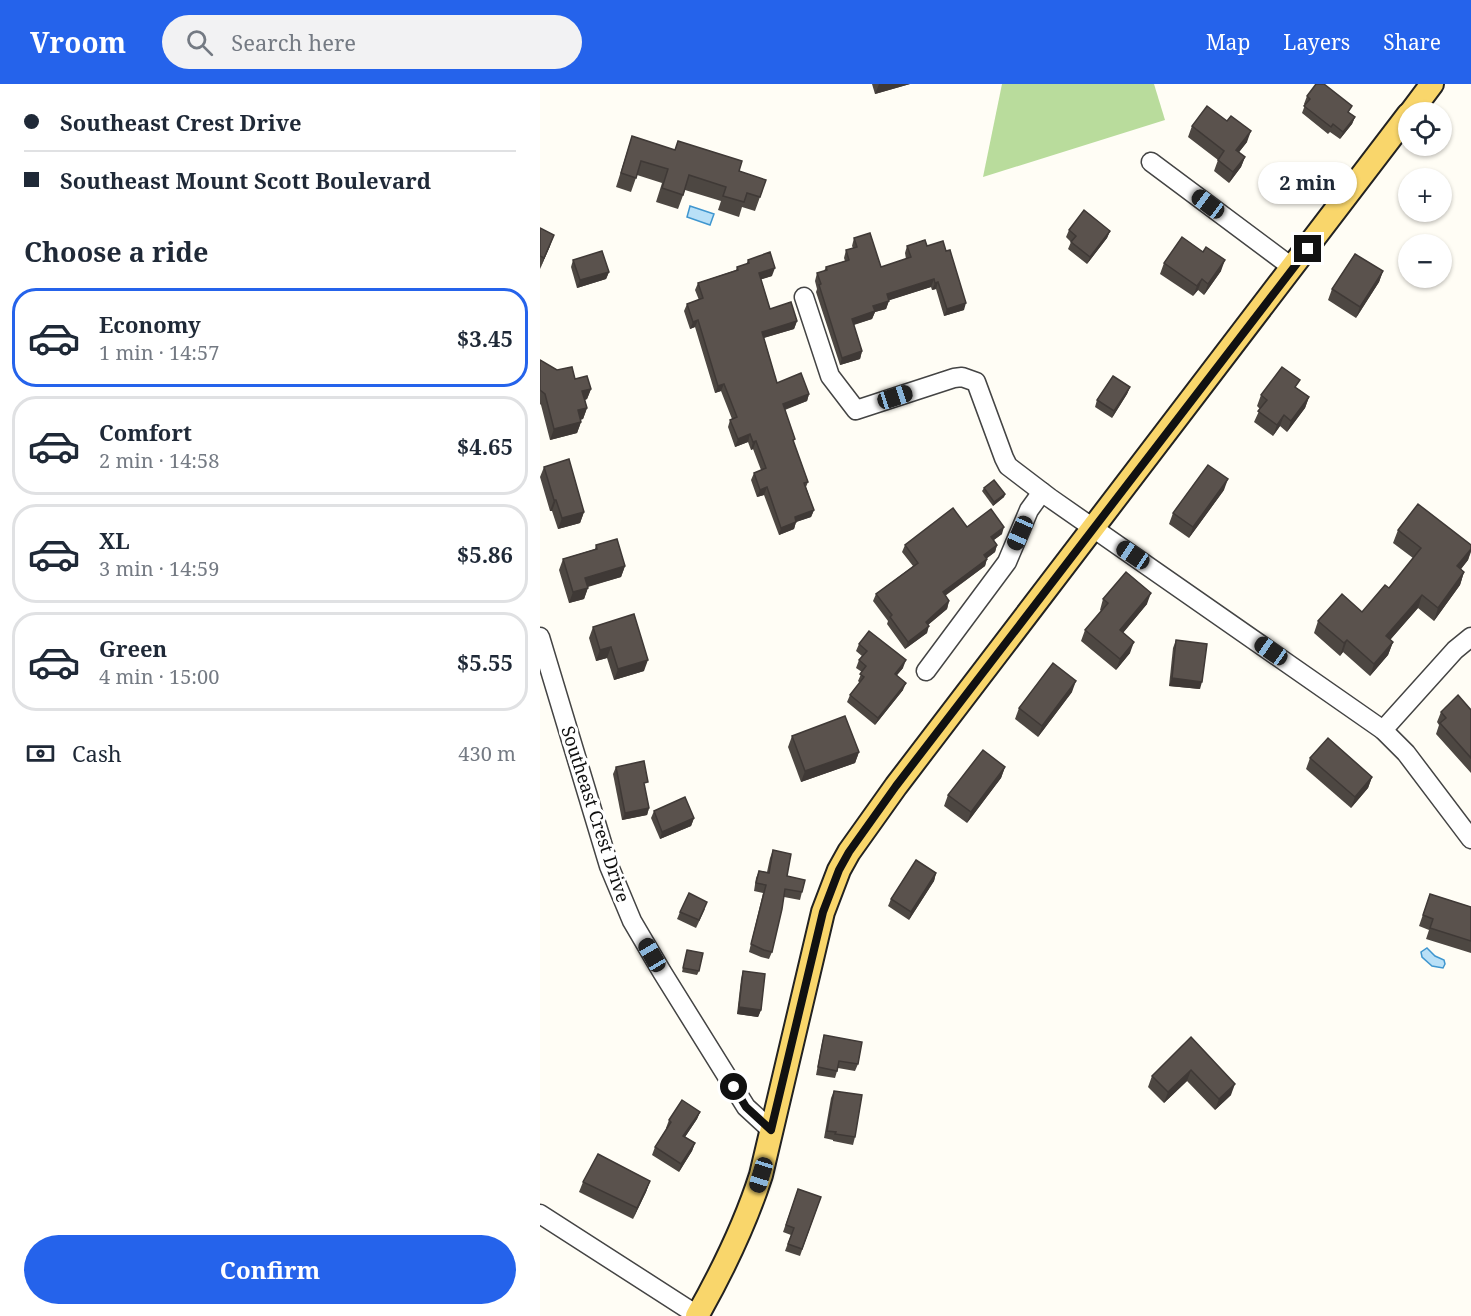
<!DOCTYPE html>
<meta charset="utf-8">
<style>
:root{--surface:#fff;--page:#f2f2f3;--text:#1f2937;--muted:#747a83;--line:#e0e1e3;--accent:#2563eb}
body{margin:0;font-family:"Noto Serif",serif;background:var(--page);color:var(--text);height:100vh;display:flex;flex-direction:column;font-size:22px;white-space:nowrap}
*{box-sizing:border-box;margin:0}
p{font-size:20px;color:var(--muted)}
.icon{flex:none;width:33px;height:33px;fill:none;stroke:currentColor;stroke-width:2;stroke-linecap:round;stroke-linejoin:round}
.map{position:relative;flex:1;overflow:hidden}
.sheet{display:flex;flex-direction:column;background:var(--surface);width:540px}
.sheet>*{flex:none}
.guide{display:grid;align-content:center;height:132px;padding:0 24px;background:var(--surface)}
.tools{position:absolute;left:858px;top:18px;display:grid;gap:12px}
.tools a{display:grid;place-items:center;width:54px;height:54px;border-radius:50%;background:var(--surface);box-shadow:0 2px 4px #0004;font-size:30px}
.end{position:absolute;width:27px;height:27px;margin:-14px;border:8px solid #111;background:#fff;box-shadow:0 0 0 3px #fff}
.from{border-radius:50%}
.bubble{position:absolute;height:42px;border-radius:21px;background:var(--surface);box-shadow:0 2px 4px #0004;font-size:20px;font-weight:700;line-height:42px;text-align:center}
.car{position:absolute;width:18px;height:36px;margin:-18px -9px;border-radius:8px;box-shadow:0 0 4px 2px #0007;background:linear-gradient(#222 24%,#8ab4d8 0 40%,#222 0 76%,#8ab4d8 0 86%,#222 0)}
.guide b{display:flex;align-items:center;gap:21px;height:57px;font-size:22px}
.guide b+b{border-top:2px solid var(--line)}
.guide i{width:15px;height:15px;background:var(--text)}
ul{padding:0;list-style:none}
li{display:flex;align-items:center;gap:18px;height:99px;margin:0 12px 9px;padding:0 12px;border:3px solid var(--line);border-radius:24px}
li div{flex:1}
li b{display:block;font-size:22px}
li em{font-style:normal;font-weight:700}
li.selected{border-color:var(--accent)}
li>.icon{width:54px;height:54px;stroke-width:1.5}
h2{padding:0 24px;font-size:27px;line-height:72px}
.pay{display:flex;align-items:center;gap:15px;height:66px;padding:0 24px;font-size:22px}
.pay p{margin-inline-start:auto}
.action{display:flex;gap:12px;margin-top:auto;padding:12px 24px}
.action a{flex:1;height:69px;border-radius:36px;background:var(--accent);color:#fff;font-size:24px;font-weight:700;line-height:69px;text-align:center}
header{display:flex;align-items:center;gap:36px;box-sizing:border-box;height:84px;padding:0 30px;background:var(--accent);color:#fff}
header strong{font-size:28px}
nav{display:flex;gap:33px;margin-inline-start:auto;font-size:21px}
.search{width:420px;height:54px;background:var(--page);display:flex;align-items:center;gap:15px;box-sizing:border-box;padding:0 21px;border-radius:33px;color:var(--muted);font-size:22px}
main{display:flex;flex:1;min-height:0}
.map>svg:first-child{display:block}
.forest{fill:#b9dc9c}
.water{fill:#b9e0f7;stroke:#3f96cf;stroke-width:1.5}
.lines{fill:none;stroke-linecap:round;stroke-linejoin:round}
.minor-casing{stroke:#444;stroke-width:21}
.major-casing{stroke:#222;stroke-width:26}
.minor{stroke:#fff;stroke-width:18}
.major{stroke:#f9d66b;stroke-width:22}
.wall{fill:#4d4742}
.shaded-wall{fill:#3f3936}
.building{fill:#5a524d;stroke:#3f3936;stroke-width:1.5}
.route{stroke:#111;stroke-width:8}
.labels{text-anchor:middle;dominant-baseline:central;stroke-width:6;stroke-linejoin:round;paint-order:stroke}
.street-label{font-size:18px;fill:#111;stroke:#fff}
</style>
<header>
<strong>Vroom</strong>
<div class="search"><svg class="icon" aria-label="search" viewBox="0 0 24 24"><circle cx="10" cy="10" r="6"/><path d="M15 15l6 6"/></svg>Search here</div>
<nav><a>Map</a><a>Layers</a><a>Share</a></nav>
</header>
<main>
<section class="sheet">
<div class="guide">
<b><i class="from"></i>Southeast Crest Drive</b>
<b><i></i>Southeast Mount Scott Boulevard</b>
</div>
<h2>Choose a ride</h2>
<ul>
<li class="selected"><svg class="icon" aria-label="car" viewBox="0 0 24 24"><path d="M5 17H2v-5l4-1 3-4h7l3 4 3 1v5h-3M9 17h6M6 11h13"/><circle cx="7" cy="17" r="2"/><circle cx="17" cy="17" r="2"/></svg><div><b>Economy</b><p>1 min · 14:57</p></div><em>$3.45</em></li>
<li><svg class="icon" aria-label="car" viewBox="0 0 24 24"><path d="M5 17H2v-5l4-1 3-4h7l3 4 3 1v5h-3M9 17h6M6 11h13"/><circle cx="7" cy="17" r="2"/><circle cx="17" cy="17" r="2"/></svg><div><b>Comfort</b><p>2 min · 14:58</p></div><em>$4.65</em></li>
<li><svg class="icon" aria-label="car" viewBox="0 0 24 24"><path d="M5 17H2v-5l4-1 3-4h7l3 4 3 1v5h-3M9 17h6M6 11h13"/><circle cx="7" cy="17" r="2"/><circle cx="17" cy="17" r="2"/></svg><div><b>XL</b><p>3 min · 14:59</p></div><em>$5.86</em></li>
<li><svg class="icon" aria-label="car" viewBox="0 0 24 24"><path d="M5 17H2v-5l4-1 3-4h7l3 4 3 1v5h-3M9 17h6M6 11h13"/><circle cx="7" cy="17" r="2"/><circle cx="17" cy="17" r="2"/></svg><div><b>Green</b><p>4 min · 15:00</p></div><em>$5.55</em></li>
</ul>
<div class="pay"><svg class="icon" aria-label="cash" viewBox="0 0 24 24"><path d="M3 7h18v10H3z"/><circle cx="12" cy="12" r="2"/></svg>Cash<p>430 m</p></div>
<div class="action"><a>Confirm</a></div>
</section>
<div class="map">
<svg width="931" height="1232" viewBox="0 0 931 1232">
<rect width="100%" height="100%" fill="#fffdf5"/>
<path class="forest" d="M462,0h152l11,36 -182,57z"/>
<g class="water">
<path d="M150,122l24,8 -4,11 -23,-8z"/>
<path d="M887,864l8,8 9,4 1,4 -2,4 -11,-2 -10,-9 -1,-5z"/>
</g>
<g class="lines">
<g class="minor-casing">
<g id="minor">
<path d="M611,78l142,106"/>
<path d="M264,213l26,79 26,34 98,-32 8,-1 14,5 28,76 4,8 42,32 333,232 23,23 65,86"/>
<path d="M0,553l69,229 23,55 30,51 84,135 25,23"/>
<path d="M386,587l81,-109 22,-52 13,-18"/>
<path d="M843,646l72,-80 16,-13"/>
<path d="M0,1130l157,101"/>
</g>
</g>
<g class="major-casing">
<g id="major">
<path d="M871,28l21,-28"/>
<path d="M157,1232c26,-46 48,-91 64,-141l62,-263 16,-42 10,-18 47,-66 512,-671"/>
</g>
</g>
<use href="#minor" class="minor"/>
<use href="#major" class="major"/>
</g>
<g class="wall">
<path d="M332,0h38l-35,10z"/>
<path d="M767,12l43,17 5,4 -3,7 -12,15 -10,-7 -2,2 -26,-21 3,-8 -1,-1z"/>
<path d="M652,42l55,16 -8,10 6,5 -4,10 -12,16 -15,-12 4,-11 -30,-23z"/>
<path d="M92,52l107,35 21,26 -5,14 -13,-4 -3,10 -21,-7 3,-9 -36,-11 -7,19 -22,-7 6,-19 -25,-8 -6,17 -15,-5z"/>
<path d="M0,144l10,18 -10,23z"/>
<path d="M529,146l41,1 -3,7 -20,26 -19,-15 3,-7 -5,-5z"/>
<path d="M314,154l27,29 25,-8 -1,-6 2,-7h20l37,64 -20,6 -8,-27 -4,1 -1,-3 -42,13 -3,9 -11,3 -3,7 -18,6 8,26 -2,8 -20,6 -24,-73 1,-3 -2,-8 2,-8 7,-2 2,-4 19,-6 -1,-3 2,-8 7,-2 -1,-2z"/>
<path d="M33,176l36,12 -3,7 -29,9 -6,-21z"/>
<path d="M208,176l24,16 -11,3 9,30 27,12 -3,8 -30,9 13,45 32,11 -2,7 -22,9 9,33 14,39 -2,5 8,23 -3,7 -15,5 -2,7 -15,6 -15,-40 -7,2 -6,-17 3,-7 7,-3 -8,-21 -2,1 -3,-8 -13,5 -7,-20 2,-7 2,-1 -11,-28 -6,2 -20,-66 -5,2 -6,-18 3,-7 12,-4 -4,-10 3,-7 38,-13 1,-3 9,-2z"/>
<path d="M624,179l57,8 -17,24 -6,-5 -5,6 -33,-22z"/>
<path d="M843,187l-4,11 -23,36 -28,-18 4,-11z"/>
<path d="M0,276l17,10 34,19 -4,10 -2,1 2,8 -4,11 -3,1 1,2 -4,11 -27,7 -9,-35 -1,-1z"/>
<path d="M590,303l-3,7 -15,24 -17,-11 2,-7z"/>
<path d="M757,304l12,9 -4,11 -18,24 -7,-6 -7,10 -19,-14 6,-13 -3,-3 4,-11z"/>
<path d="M4,383l40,45 -4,11 -22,6 -6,-18h-2l-10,-34z"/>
<path d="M444,404l21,6 -1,3 -11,9 -11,-15z"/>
<path d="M684,406l-35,48 -20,-14 4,-11z"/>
<path d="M427,443l35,7 -8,6 3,5 -2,7 -8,6 -2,8 -40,30 4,5 -2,8 -19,16 -1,8 -22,16 -18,-25 1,-3 -15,-20 3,-7 37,-28 -11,-14 3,-7z"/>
<path d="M858,446l73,15v7l-3,8 -7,9 3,3 -4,13 -26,36 -16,-13 -28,32 3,2 -5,13 -18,21 -27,-24 -3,4 -26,-23 4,-12 44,-9 27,-24 24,-30 -20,-15z"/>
<path d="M56,461l29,21 -4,11 -33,10 -4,12 -15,4 -10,-33 4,-11 32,-10z"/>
<path d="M563,515l44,5 -24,29 7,20 -14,17 -35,-29 4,-11 16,-19 -1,-1z"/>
<path d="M53,543l51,44 -30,9 -7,-22 -11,3 -7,-23z"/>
<path d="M636,556l24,49 -31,-3 4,-38z"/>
<path d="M319,560l44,24 -6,7 6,15 -28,35 -28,-23 3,-7 10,-12 -2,-2 4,-9 -6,-4 3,-8 3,-4 -6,-5z"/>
<path d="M532,608l-34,45 -23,-18 4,-11z"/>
<path d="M931,626v63l-35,-39 3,-9 -2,-3 4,-10z"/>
<path d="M252,652l67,16 -4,11 -54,19 -13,-35z"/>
<path d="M770,674l62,19 -4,11 -17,20 -45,-39z"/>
<path d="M76,683l29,21 4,20 -2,7 -25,5 -9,-46z"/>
<path d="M465,683l-4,11 -34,45 -23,-17 4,-11z"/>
<path d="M114,727l40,7 -3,8 -31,13 -9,-21z"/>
<path d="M233,766l14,26 15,16 -2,8 -16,-3 -12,55 -3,7 -8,-2 -12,-5 14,-59 -9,-2 2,-13 3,-7 8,1 3,-14z"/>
<path d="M396,789l-2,8 -25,39 -21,-14 3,-7z"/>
<path d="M890,810l41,13v46l-45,-14 3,-9 -10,-4z"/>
<path d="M165,825l-9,19 -19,-9 3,-7z"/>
<path d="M147,866l12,21 -2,4 -15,-3z"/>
<path d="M203,887l18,39 -3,7 -21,-3 4,-35z"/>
<path d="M284,951l34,29 -3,7 -17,-3 -3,10 -19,-3 6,-32z"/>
<path d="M651,953l40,58 -16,15 -28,-29 -23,22 -16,-16 4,-11z"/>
<path d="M294,1007l21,46 -2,8 -20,-4v-1l-9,-2 7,-40z"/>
<path d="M160,1028l-3,7 -12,18 10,6 -3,8 -13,21 -27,-17 3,-8 12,-19h-1l3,-8z"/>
<path d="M110,1097l-4,11 -13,27 -54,-27 4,-10z"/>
<path d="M258,1105l23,8 -21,59 -15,-5 6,-16 -8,-3z"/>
</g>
<g class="shaded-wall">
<path d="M339,0h31l-35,10z"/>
<path d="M815,33l-3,7 -12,15 3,-7z"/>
<path d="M711,47l-4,11 -15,19 4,-11z"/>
<path d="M705,73l-4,10 -12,16 4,-11z"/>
<path d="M570,147l-3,7 -20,26 3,-7z"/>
<path d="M14,151l-4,11 -10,23 4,-11z"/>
<path d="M685,176l-4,11 -17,24 4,-11z"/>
<path d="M235,184l-3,8 -16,5 3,-8z"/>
<path d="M843,187l-4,11 -23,36 4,-11z"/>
<path d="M69,188l-3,7 -29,9 3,-8z"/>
<path d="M394,195l-3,8 -47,15 3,-8z"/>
<path d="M662,195l-4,11 -5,6 4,-10z"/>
<path d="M398,198l-2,7 -4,1 3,-7z"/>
<path d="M349,217l-3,8 -11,3 -3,7 -23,7 3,-7 21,-13z"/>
<path d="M426,219l-2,7 -20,6 3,-7z"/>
<path d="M158,236l-3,7 -5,2 3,-7z"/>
<path d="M257,237l-3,8 -35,10 3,-7z"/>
<path d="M322,267l-2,8 -20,6 2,-7z"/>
<path d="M184,300l-3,7 -6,2 3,-7z"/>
<path d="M590,303l-3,7 -15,24 2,-7z"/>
<path d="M51,305l-4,10 -9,3 4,-11z"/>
<path d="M269,310l-2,7 -27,10 3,-7z"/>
<path d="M769,313l-4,11 -18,24 4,-11z"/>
<path d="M47,324l-4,11 -9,2 4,-11z"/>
<path d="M744,331l-4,11 -7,10 4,-11z"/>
<path d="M41,338l-4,11 -27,7 4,-11z"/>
<path d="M210,350l-2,8 -13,5 3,-8z"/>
<path d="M216,357l-3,8 -2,1 2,-8z"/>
<path d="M688,395l-4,11 -35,48 4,-11z"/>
<path d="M227,403l-3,8 -7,2 3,-7z"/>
<path d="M465,410l-1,3 -11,9 1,-4z"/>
<path d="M14,416h2l-4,11h-2z"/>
<path d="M274,426l-3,7 -15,5 -2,7 -15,6 2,-7 14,-11z"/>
<path d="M44,428l-4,11 -22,6 4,-11z"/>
<path d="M464,443l-2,7 -14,10 3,-7z"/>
<path d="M457,461l-2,7 -13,10 2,-7z"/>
<path d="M931,465l-3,11 -15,19 4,-13z"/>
<path d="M447,475l-2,7 -45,33 3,-7z"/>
<path d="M85,482l-4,11 -39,11 3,-10z"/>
<path d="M924,488l-4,13 -26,36 4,-13z"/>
<path d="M48,504l-4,11 -15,4 4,-11z"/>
<path d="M611,509l-4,11 -31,37 4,-11z"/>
<path d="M882,511l-4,13 -36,41 4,-13z"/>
<path d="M409,517l-2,8 -24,20 3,-7z"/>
<path d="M389,542l-2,7 -22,16 3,-7z"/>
<path d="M807,556l-4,12 -3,4 4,-13z"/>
<path d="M594,558l-4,11 -14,17 4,-11z"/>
<path d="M853,558l-5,13 -18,21 4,-12z"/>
<path d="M71,563l-4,11 -11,3 4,-11z"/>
<path d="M108,576l-4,11 -30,9 4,-11z"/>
<path d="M366,576l-3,8 -11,13 3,-7z"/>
<path d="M632,594l30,4 -2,7 -31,-3z"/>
<path d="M536,597l-4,11 -34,45 4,-11z"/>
<path d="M366,599l-3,7 -28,35 3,-7z"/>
<path d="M319,668l-4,11 -54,19 4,-11z"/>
<path d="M465,683l-4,11 -34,45 4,-11z"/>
<path d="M832,693l-4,11 -17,20 4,-11z"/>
<path d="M109,724l-2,7 -25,5 3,-7z"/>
<path d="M154,734l-3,8 -31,13 2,-7z"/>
<path d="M396,789l-2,8 -25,39 2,-8z"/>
<path d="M199,923l22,3 -3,7 -21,-3z"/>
<path d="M651,986l-4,11 -23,22 4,-11z"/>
<path d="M695,1000l-4,11 -16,15 4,-11z"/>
<path d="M160,1028l-3,7 -16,24 2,-7z"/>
<path d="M155,1059l-3,8 -13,21 2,-8z"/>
<path d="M110,1097l-4,11 -13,27 4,-11z"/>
</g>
<g class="building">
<path d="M776,0h8l28,22 -4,6 7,5 -12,15 -10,-8 -2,3 -27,-21 6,-7 -3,-3z"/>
<path d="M667,22l20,15 4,-5 20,15 -15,19 9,7 -12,15 -15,-12 6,-9 -32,-25z"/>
<path d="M92,52l43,14 3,-9 64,20 -3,10 27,9 -6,17 -13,-4 -3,9 -21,-6 3,-9 -37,-12 -6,20 -21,-7 6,-19 -27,-8 -5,17 -15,-5z"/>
<path d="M544,126l26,21 -20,26 -19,-15 5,-6 -7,-6z"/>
<path d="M0,144l14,7 -10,23 -4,-2z"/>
<path d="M330,149l11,34 30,-10 -4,-11 18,-6 2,6 16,-5 3,10 4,-1 16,53 -19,6 -9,-27 -3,1 -1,-4 -47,15 2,7 -16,5 2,5 -23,8 10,32 -20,7 -23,-73 2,-1 -4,-11 10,-3 -1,-3 23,-7 -3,-10 11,-3 -3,-9z"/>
<path d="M642,153l21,15 3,-5 19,13 -17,24 -6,-5 -5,7 -33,-23z"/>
<path d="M62,167l7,21 -29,8 -7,-20z"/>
<path d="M230,168l5,16 -16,5 11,36 21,-7 6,19 -35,11 15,51 24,-10 8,21 -26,10 12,35 -2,1 15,42 -4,1 10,27 -19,7 1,5 -15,6 -14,-41 -7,3 -6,-17 12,-5 -10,-27 -3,1 -3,-8 -12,5 -8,-19 7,-3 -13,-33 -6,2 -20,-66 -5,2 -6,-18 16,-6 -5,-15 40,-13 -1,-3 12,-4 -1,-3z"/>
<path d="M815,170l28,17 -23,36 -28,-18z"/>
<path d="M0,276l17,10 15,-3 3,12 12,-3 4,13 -9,2 5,17 -9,2 3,12 -27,7 -9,-35 -5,-4z"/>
<path d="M742,283l18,13 -5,7 14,10 -18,24 -7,-6 -7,10 -19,-14 9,-11 -6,-5z"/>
<path d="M573,292l17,11 -16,24 -17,-11z"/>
<path d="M29,375l15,53 -22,6 -6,-18h-2l-10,-33z"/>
<path d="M668,381l20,14 -35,48 -20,-14z"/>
<path d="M454,396l11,14 -11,8 -10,-14z"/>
<path d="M878,420l53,41v4l-14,17 7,6 -26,36 -16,-13 -36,41 7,6 -19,22 -27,-24 -3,3 -26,-22 24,-27 20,18 23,-27 4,3 32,-40 -23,-18z"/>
<path d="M413,424l14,19 24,-18 13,18 -13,10 6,8 -13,10 3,4 -44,33 6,9 -23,21 3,4 -21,16 -18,-25 2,-2 -16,-21 42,-31 -13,-18z"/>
<path d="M77,455l8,27 -40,12 3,10 -15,4 -10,-33 34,-10 -1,-4z"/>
<path d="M586,488l25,21 -31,37 14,12 -14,17 -35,-29 23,-27 -5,-4z"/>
<path d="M94,530l14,46 -30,9 -7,-22 -11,3 -7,-23z"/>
<path d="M329,547l37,29 -11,14 11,9 -28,35 -28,-23 14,-18 -4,-3 6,-8 -7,-6 8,-9 -8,-7z"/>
<path d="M636,556l31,4 -5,38 -30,-4z"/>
<path d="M513,579l23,18 -34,45 -23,-18z"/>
<path d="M918,611l13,15v48l-31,-35 6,-5 -5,-6z"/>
<path d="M305,632l14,36 -54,19 -13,-35z"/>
<path d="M788,654l44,39 -17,20 -45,-39z"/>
<path d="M443,666l22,17 -34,45 -23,-17z"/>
<path d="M104,677l4,21 -4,1 5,25 -24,5 -9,-46z"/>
<path d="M145,713l9,21 -32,14 -8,-21z"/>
<path d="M233,766l18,4 -4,22 18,4 -3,12 -17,-3 -3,20 -10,43 -8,-2 -13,-6 15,-59 -10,-2 3,-12 10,2z"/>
<path d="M376,776l20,13 -25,39 -20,-13z"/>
<path d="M149,809l18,9 -8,18 -19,-8z"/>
<path d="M890,810l41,13v34l-41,-13 3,-9 -10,-4z"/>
<path d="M147,866l16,3 -4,18 -16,-3z"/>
<path d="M203,887l22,3 -4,36 -22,-3z"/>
<path d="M284,951l38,7 -4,22 -19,-3 -2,10 -19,-4z"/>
<path d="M651,953l44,47 -16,15 -28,-29 -23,22 -16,-16z"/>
<path d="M294,1007l28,4 -7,42 -20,-3 1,-2 -9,-1z"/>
<path d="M142,1016l18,12 -17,24 12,7 -14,21 -26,-17 16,-25 -2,-2z"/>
<path d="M58,1070l52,27 -13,27 -54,-26z"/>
<path d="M258,1105l23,8 -19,52 -14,-5 6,-16 -8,-3z"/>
</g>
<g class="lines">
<path class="route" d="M194,1003l12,20 25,23 52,-218 16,-42 10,-18 47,-66 412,-537"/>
</g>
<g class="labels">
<g class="street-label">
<text transform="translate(56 730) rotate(72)">Southeast Crest Drive</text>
</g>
</g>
</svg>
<div class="tools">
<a><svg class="icon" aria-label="locate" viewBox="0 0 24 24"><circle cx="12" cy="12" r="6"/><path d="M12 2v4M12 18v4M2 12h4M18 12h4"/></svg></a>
<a>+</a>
<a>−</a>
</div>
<i class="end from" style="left:194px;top:1003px"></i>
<i class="end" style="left:768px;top:165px"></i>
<div class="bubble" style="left:718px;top:78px;width:99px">2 min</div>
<i class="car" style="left:668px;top:120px;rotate:307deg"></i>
<i class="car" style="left:355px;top:313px;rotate:72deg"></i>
<i class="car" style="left:480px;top:449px;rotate:204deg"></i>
<i class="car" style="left:593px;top:471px;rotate:304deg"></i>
<i class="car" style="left:731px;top:567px;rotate:305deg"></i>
<i class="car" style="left:112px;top:871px;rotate:330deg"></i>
<i class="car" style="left:221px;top:1091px;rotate:197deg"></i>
</div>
</main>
